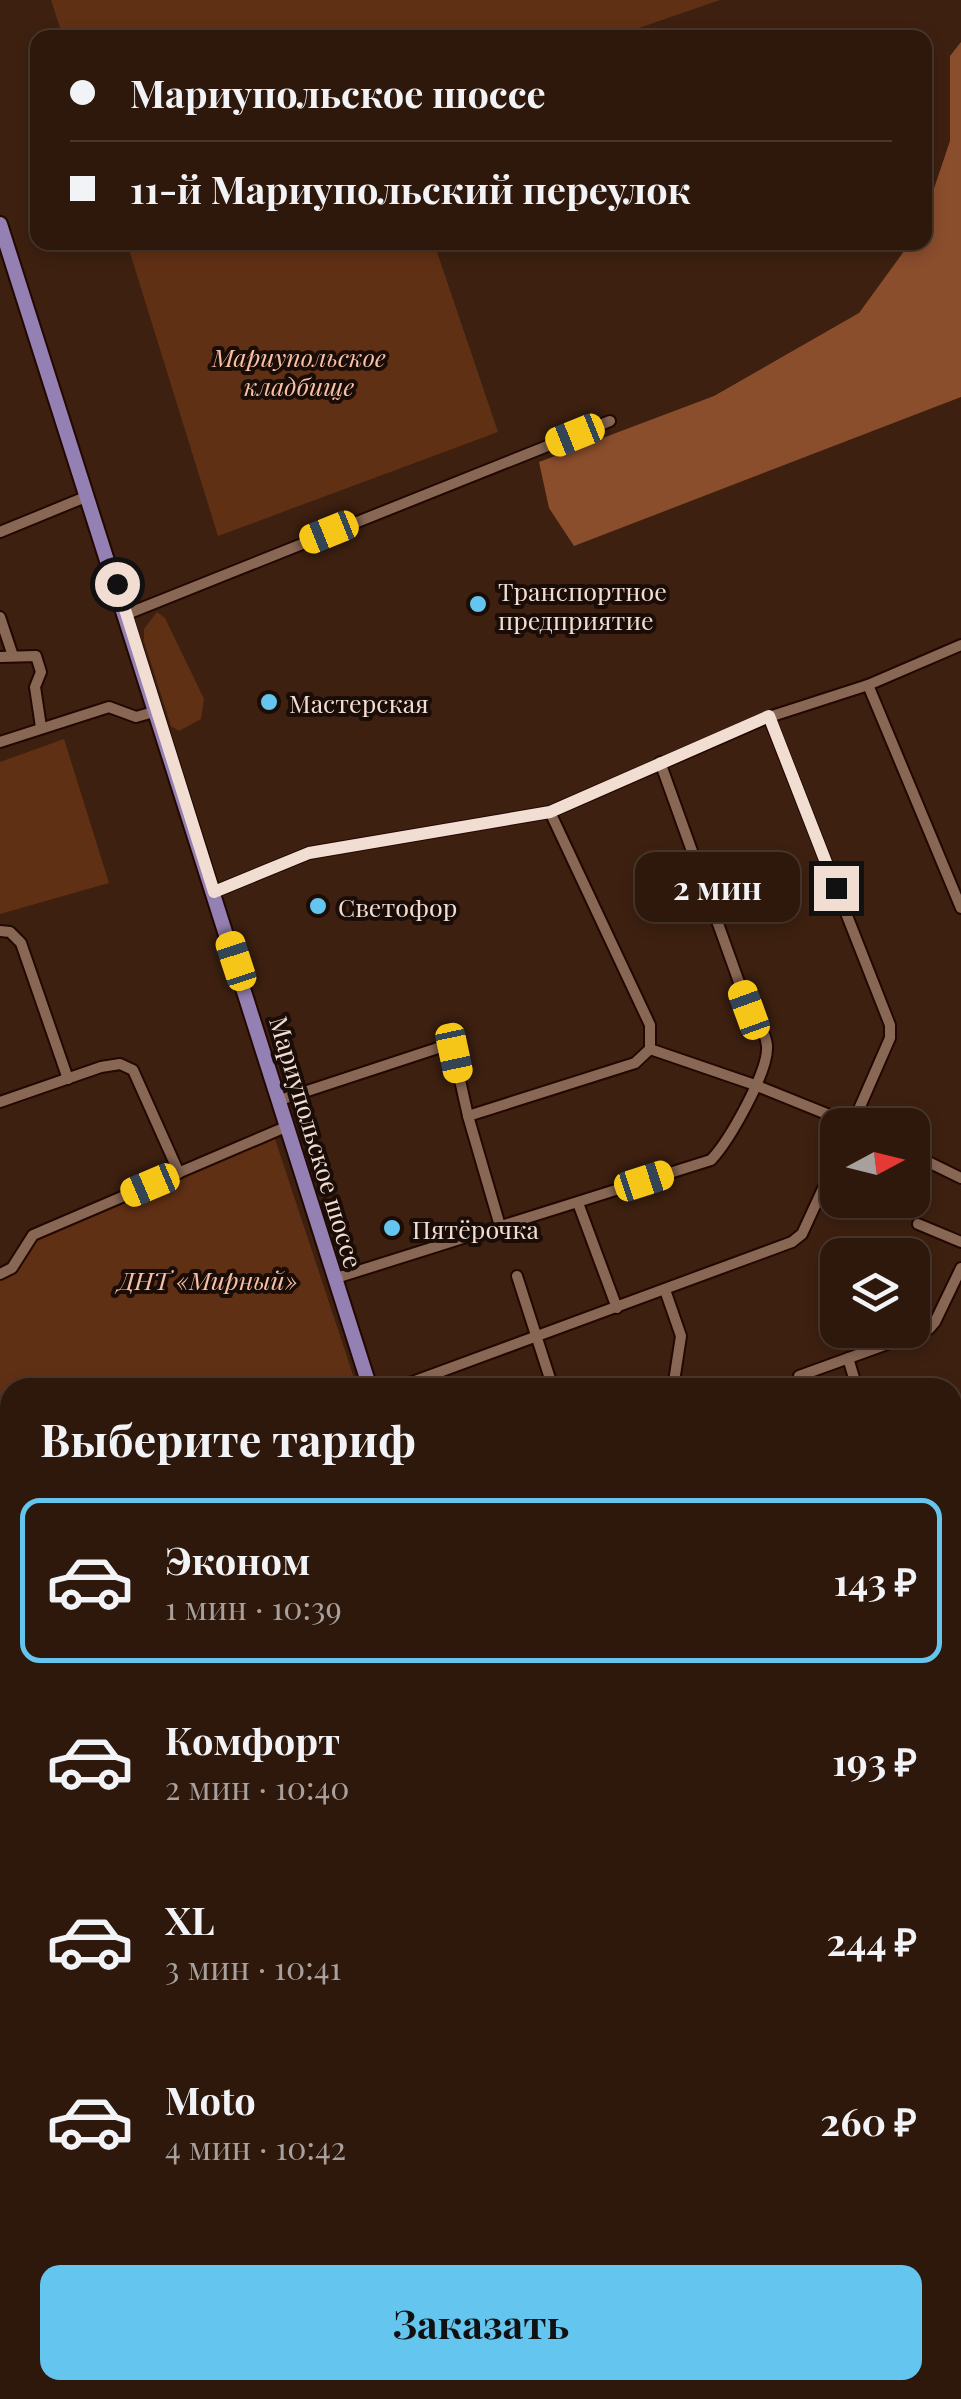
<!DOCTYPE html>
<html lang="ru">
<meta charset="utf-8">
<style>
:root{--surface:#2e180c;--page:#3a251a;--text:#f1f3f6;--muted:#a7a09d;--line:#49372d;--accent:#64c5ee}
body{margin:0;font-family:"Playfair Display",serif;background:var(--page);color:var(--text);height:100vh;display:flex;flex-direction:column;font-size:38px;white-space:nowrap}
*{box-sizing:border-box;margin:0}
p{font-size:32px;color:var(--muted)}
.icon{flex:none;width:55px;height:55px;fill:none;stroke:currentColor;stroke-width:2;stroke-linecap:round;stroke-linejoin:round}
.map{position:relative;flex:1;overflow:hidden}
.panel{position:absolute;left:0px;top:1378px;width:962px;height:1022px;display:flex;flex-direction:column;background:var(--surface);border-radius:30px 30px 0 0;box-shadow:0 5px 15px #0003,0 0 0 2px var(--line)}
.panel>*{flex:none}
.hud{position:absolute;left:30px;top:30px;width:902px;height:220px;border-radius:20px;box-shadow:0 5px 15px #0003,0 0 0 2px var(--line);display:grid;align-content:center;height:220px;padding:0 40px;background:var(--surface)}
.needle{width:65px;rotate:83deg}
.buttons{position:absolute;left:820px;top:1108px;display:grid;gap:20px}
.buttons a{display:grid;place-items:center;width:110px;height:110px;border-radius:20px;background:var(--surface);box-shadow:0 5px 15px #0003,0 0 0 2px var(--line);font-size:50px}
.end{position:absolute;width:45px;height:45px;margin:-22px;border:12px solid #f2ddd3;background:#111;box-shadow:0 0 0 5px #111}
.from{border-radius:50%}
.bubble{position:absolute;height:70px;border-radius:20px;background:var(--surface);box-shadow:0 5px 15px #0003,0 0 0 2px var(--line);font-size:32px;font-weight:700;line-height:70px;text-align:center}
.car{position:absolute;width:30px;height:60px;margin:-30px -15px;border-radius:12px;box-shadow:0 0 8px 2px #0007;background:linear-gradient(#f5c518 24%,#345 0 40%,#f5c518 0 76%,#345 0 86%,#f5c518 0)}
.hud b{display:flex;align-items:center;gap:35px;height:95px;font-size:38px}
.hud b+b{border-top:2px solid var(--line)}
.hud i{width:25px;height:25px;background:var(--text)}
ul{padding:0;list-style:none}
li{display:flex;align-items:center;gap:30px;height:165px;margin:0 20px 15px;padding:0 20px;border:5px solid transparent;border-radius:20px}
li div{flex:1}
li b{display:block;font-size:38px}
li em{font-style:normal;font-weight:700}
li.current{border-color:var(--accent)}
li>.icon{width:90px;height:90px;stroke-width:1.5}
h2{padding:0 40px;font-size:45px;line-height:120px}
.button{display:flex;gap:20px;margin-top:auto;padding:20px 40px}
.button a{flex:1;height:115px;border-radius:20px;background:var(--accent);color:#111;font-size:40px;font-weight:700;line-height:115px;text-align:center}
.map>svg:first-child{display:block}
.green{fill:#603014}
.forest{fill:#8b4e2d}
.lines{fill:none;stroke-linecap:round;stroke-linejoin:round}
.minor-casing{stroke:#220800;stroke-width:14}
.major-casing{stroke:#220800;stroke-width:18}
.minor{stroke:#896755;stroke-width:10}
.major{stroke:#9480b2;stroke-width:14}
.route{stroke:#f2ddd3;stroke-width:12}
.poi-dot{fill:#64c5ee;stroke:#1a0d07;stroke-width:4}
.labels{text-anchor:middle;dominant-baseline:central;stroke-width:8;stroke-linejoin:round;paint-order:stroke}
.park-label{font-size:25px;font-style:italic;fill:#f9c1a5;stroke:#1a0d07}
.poi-label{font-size:25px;fill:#f2ddd3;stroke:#1a0d07;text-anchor:start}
.street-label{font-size:25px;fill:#f2ddd3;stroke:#1a0d07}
</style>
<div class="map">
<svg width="961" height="2399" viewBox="0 0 961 2399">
<rect width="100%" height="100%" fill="#3d2010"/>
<g class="green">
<path d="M51,0h669l-107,37h-550z"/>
<path d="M127,243h307l64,189 -280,104z"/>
<path d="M157,612l8,6 39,81 -3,20 -22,12 -8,-5 -27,-85v-12z"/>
<path d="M64,739l45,144 -109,31v-152z"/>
<path d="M274,1136l83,251 -347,1v932l-10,4v-1049l34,-39z"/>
<path d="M961,1539v860h-169l-4,-9h164v-848z"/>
<path d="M589,2390h101l5,9h-125z"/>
</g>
<path class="forest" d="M961,42v355l-387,149 -25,-38 -10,-46 175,-66 145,-83 51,-70 15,-1v-27l25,-74v-85z"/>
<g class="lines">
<g class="minor-casing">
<g id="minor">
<path d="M0,532l88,-36"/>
<path d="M127,614l483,-193"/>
<path d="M0,617l13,39"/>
<path d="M0,657l36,-1 5,16 -6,15 6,40"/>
<path d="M868,685l93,223"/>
<path d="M769,717l121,308v13l-38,87"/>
<path d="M0,742l109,-35 27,10 21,-6"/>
<path d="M214,892l95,-39 241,-41 219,-95 99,-32 93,-40"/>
<path d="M0,931l10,1 11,11 47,136"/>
<path d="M650,1049l105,36 99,40"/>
<path d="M280,1100l161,-53h8l5,6 14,63 32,110"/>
<path d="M0,1102l101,-35 19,-3 13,6 46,103"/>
<path d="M468,1116l167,-53 15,-14v-24l-100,-213"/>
<path d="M912,1154l49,24"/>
<path d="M578,1203l39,105"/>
<path d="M918,1224l43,18"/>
<path d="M0,1274l12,-6 21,-33 255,-109"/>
<path d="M517,1276l36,112"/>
<path d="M336,1278l375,-118c18,-19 58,-89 56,-114 -1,-14 -11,-25 -18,-36l-89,-248"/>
<path d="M665,1290l16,46 -8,52"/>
<path d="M848,1358l9,30"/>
<path d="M799,1376l130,-47 6,-7 26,-54"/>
<path d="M396,1388l396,-146 10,-8 36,-78"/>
<path d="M952,1426l9,-2"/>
<path d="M952,1542l9,-3"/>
<path d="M952,1671l9,-4"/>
<path d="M0,1707l10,-5"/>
<path d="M0,1979l10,-5"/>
<path d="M0,2143l10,-5"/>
<path d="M952,2176l9,-4"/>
<path d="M952,2214l9,20"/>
<path d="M952,2325l9,-4"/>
<path d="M0,2333l10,-5"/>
<path d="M106,2390l4,9"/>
<path d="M142,2390l26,9"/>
<path d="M403,2390l19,7"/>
<path d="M341,2399l3,-9"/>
<path d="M418,2399l20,-9"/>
<path d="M793,2399l19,-9"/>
</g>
</g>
<g class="major-casing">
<g id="major">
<path d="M0,224l370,1164"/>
<path d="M778,2390l4,9"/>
</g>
</g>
<use href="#minor" class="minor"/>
<use href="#major" class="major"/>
</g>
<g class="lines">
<path class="route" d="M117,584l97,308 95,-39 241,-41 219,-96 67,172"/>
</g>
<g class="poi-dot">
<circle cx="478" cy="604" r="10"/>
<circle cx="269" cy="702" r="10"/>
<circle cx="318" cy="906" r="10"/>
<circle cx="392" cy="1228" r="10"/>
</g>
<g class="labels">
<g class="park-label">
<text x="299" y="356">Мариупольское<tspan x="299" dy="29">кладбище</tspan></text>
<text x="208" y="1279">ДНТ «Мирный»</text>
</g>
<g class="poi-label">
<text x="498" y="590">Транспортное<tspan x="498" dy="29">предприятие</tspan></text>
<text x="289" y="702">Мастерская</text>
<text x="338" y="906">Светофор</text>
<text x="412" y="1228">Пятёрочка</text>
</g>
<g class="street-label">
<text transform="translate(317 1142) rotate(73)">Мариупольское шоссе</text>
</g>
</g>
</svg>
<div class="buttons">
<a><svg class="needle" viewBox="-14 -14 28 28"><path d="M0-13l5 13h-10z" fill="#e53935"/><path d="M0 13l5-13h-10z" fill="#a7a09d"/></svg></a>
<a><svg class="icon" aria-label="layers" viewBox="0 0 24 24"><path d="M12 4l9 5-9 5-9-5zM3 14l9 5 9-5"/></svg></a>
</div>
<i class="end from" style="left:117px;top:584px"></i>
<i class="end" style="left:836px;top:888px"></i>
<div class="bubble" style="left:635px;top:852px;width:165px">2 мин</div>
<i class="car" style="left:575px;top:435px;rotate:248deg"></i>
<i class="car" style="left:329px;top:532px;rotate:248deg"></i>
<i class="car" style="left:236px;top:961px;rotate:342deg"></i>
<i class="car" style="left:749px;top:1010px;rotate:340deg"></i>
<i class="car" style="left:454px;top:1053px;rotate:168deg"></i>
<i class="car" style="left:644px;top:1181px;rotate:72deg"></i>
<i class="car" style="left:150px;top:1185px;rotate:247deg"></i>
<div class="hud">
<b><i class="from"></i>Мариупольское шоссе</b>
<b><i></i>11-й Мариупольский переулок</b>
</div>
<section class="panel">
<h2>Выберите тариф</h2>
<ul>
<li class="current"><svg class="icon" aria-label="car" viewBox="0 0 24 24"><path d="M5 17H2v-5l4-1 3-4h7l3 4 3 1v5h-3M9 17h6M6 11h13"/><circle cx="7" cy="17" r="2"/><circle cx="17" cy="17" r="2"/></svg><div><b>Эконом</b><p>1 мин · 10:39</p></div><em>143 ₽</em></li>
<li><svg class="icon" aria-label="car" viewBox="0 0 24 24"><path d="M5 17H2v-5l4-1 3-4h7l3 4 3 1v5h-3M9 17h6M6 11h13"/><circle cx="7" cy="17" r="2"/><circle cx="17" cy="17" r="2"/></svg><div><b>Комфорт</b><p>2 мин · 10:40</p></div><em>193 ₽</em></li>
<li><svg class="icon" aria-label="car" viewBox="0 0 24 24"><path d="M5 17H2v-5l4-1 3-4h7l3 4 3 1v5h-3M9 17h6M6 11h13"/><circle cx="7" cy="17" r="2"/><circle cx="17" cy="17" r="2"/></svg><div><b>XL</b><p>3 мин · 10:41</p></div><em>244 ₽</em></li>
<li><svg class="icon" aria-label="car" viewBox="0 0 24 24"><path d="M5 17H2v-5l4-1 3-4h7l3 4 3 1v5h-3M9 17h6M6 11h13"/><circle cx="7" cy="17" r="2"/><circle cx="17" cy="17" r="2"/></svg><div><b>Moto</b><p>4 мин · 10:42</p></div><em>260 ₽</em></li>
</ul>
<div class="button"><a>Заказать</a></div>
</section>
</div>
